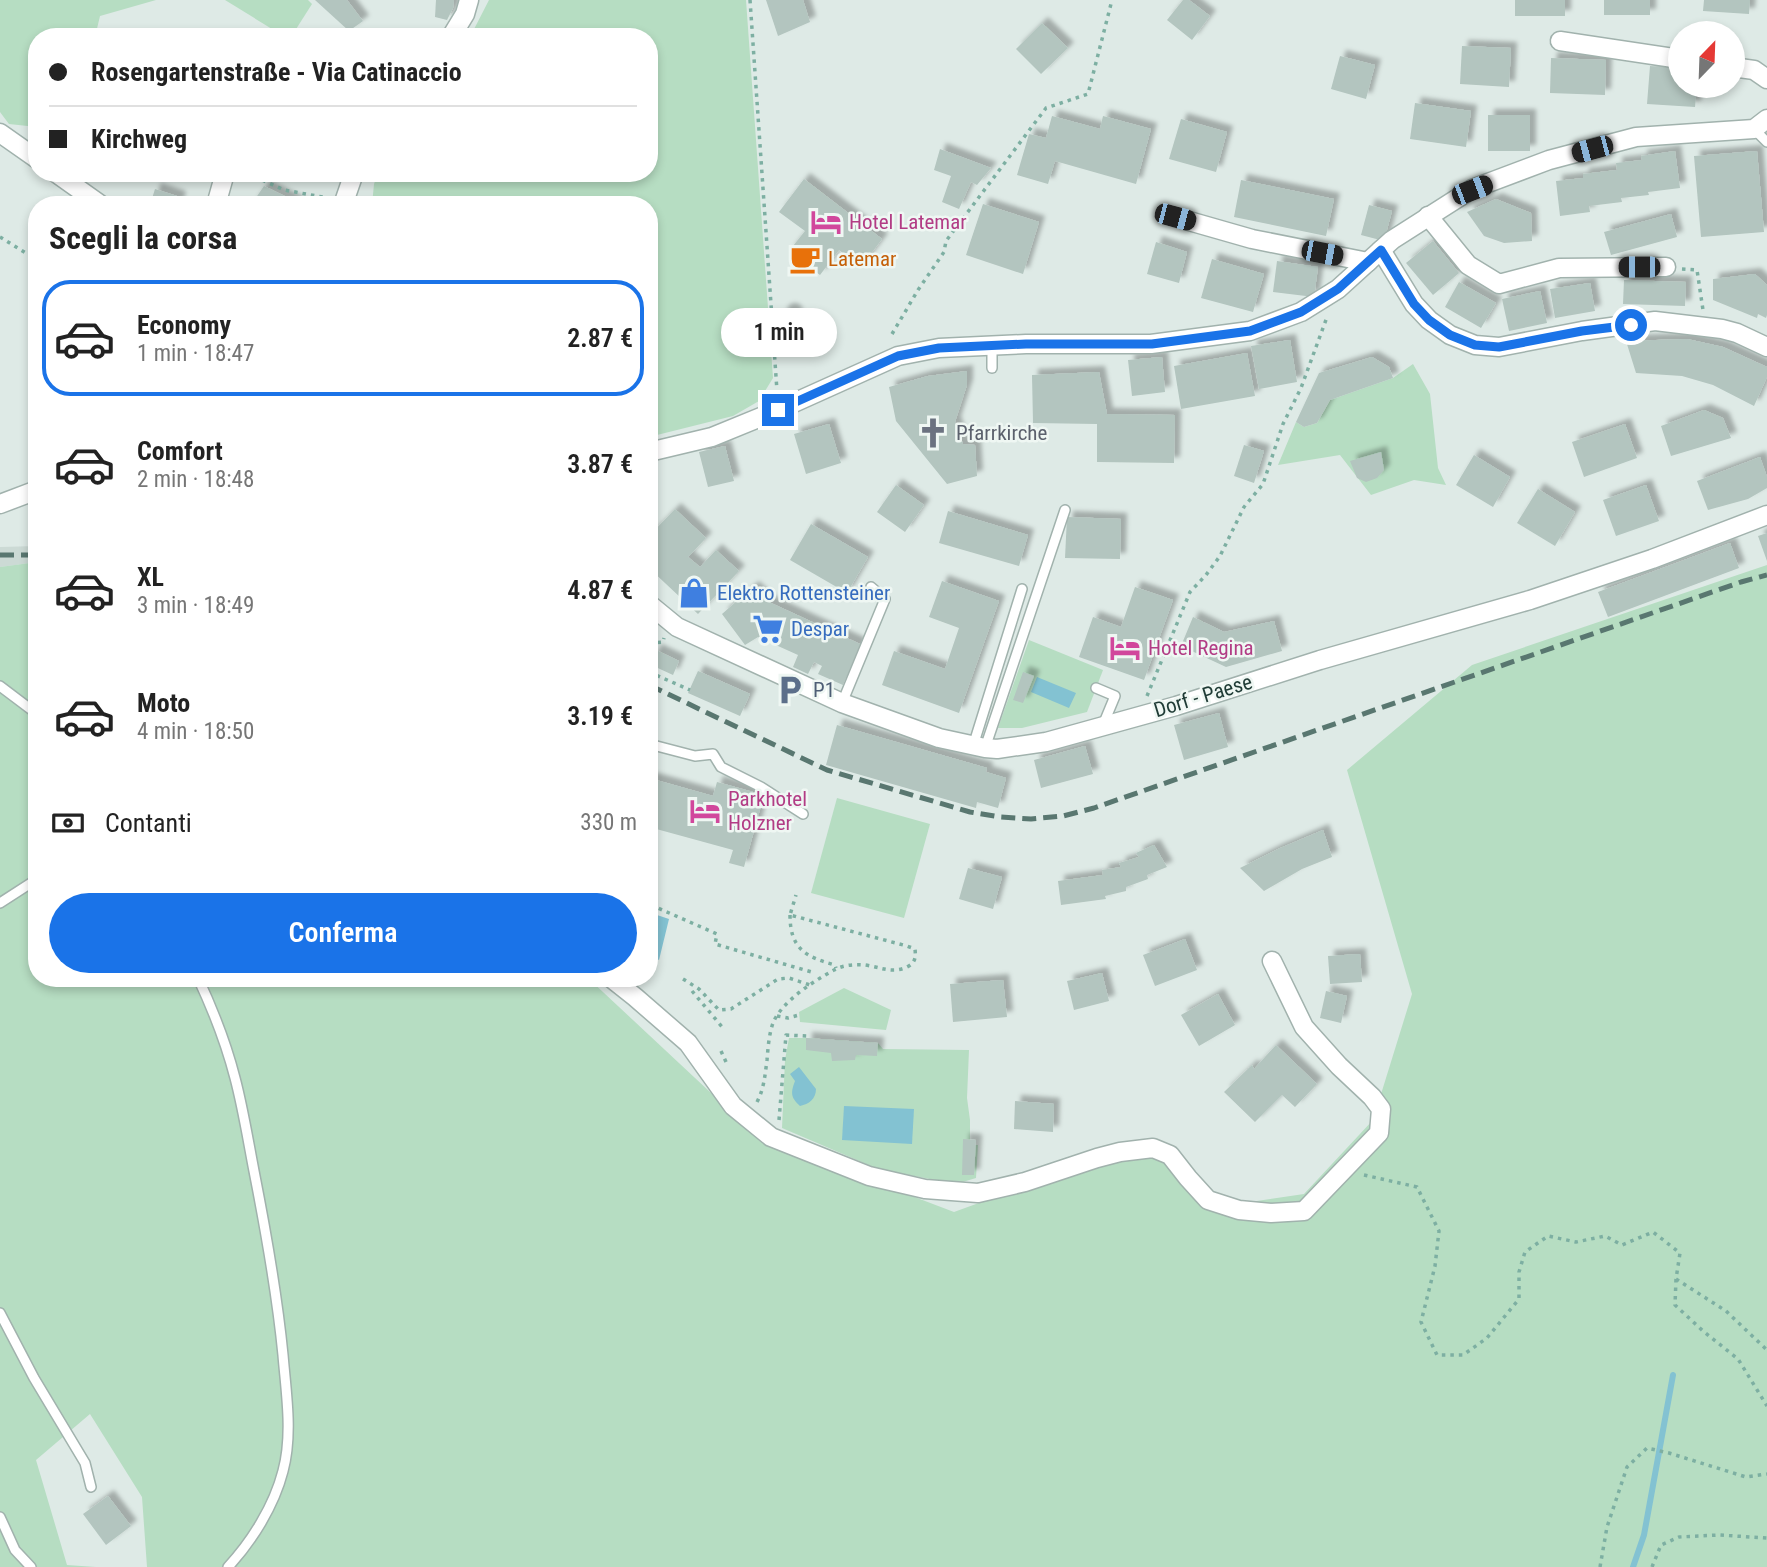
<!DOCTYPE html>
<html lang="it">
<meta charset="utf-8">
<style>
:root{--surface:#fff;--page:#f6f6f6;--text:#222;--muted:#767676;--line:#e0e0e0;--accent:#1a73e8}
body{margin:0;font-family:"Roboto Condensed",sans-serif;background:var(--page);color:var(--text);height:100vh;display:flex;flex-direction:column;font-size:26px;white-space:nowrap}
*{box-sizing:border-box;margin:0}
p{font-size:23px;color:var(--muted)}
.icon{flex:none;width:38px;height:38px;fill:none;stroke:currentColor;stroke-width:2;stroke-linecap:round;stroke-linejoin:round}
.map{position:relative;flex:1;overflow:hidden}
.sheet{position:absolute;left:28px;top:196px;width:630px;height:791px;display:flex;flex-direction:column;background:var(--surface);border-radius:28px;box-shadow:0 4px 10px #0003}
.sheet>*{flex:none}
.guide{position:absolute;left:28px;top:28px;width:630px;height:154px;border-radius:28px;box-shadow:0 4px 10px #0003;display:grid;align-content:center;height:154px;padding:0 21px;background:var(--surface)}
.needle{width:46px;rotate:23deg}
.controls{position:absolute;left:1668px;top:21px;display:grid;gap:14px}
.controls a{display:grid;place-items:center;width:77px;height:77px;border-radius:50%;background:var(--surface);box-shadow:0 4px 10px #0003;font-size:35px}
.end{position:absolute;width:32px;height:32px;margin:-16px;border:9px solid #1a73e8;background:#fff;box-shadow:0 0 0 4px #fff}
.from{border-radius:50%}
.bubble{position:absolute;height:49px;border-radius:24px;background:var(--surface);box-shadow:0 4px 10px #0003;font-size:23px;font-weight:600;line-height:49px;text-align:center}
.car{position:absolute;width:21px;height:42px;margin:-21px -10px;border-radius:9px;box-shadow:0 0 5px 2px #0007;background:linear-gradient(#222 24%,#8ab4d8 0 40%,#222 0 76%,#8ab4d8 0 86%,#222 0)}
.guide b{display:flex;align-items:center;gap:24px;height:66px;font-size:26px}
.guide b+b{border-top:2px solid var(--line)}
.guide i{width:18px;height:18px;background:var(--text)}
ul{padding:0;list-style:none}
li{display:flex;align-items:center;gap:21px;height:116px;margin:0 14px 10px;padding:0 7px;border:4px solid transparent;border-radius:28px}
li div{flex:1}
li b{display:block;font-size:26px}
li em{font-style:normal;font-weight:600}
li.selected{border-color:var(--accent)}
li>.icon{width:63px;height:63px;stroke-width:1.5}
h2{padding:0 21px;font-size:32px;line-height:84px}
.pay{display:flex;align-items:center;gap:18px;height:77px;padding:0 21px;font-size:26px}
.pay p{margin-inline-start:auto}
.button{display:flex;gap:14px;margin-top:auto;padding:14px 21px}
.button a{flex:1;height:80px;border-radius:42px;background:var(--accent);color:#fff;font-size:28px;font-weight:600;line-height:80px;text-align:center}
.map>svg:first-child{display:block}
.built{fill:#ccdad5}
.green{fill:#b6ddc2}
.water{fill:#83c2d2}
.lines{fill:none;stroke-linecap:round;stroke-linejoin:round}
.stream{stroke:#83c2d2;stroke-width:6}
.building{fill:#b3c5bf;filter:url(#shadow)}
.lane-casing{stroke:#a1b2ad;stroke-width:12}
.street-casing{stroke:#a1b2ad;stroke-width:21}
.path{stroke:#7dafa2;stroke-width:3.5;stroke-dasharray:3.5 5;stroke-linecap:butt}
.lane{stroke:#fff;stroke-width:9}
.street{stroke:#fff;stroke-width:18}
.rail{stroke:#597770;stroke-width:5;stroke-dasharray:14 7;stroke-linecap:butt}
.route{stroke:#1a73e8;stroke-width:9}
.labels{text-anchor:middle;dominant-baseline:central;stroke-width:5;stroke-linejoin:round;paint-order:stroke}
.hotel-label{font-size:21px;fill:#b23c85;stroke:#eff7f3;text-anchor:start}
.food-label{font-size:21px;fill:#c56008;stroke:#eff7f3;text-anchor:start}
.worship-label{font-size:21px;fill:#5b616d;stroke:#eff7f3;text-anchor:start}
.shop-label{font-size:21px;fill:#366cbe;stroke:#eff7f3;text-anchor:start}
.service-label{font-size:21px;fill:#4e5e75;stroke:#eff7f3;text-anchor:start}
.street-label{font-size:21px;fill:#1f3b35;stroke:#eff7f3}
</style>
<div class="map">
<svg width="1767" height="1567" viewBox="0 0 1767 1567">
<defs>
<filter id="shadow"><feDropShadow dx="6" dy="-6" stdDeviation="2" flood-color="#0004"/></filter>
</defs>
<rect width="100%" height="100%" fill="#deeae6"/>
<path class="built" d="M37,546v16l-37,5v-20z"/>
<g class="green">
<path d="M0,0h156l-56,16 -5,21h-58v90l-28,-3 -9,-12z"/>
<path d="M225,0h83l4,4 -21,33h-6z"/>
<path d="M489,0h257l27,378 -14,23 -26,15 -84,21v-232h-277l2,-21 4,-11h271v-136h-179z"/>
<path d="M1413,364l17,30 8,74 8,17 -32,-5 -43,15 -31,-40 -62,10 18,-43 8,5 13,-4 13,-23 63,-22z"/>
<path d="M37,562v416h551l122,114 52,47 192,73 195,-71 62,53 39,8 54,-8 69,-74 39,-126 -65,-224 125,-105 295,-100v1002h-1620l-5,-70 -52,-83 -54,46 31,105 29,2h-96v-1000z"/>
<path d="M1029,640l74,30 -16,42 -65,16h-24z"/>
<path d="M837,798l93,26 -26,94 -93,-25z"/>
<path d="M844,988l47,22 -5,20 -86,-8 -1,-10z"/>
<path d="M789,1038h17l72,5 5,6 86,1 -2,48 3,22v25h8l-2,33 -20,6 -78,-15 -96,-41 3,-68z"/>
</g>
<g class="water">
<path d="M1037,677l39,16 -7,15 -38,-16z"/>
<path d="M654,914l15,5 -10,41 -10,-6v-22l4,-8 -4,-2z"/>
<path d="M799,1067l17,22c0,10 -7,15 -16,17 -10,-9 -9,-14 -5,-25l-5,-7z"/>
<path d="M844,1106l70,3 -2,35 -70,-4z"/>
</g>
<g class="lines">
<path class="stream" d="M1633,1567l11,-32 29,-160"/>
</g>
<g class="building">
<path d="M315,0h32l16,21 -14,10z"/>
<path d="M436,0h18l-1,8 -6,12 -12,-3z"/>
<path d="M766,0h37l7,22 -32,14z"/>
<path d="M1183,0h6l21,16 -18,24 -25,-20z"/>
<rect x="1515" y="0" width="50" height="16"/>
<rect x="1604" y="0" width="46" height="15"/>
<path d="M1704,0h46l-1,14 -46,-3z"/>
<path d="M1042,23l26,25 -27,26 -25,-25z"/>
<path d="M1462,46l49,2 -2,39 -49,-3z"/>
<path d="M1340,56l35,9 -9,34 -35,-10z"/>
<path d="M1551,58l55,2 -1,35 -55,-2z"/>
<path d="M1650,66l30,2v18h17l-2,21 -48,-3z"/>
<path d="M1415,103l56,8 -5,36 -56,-8z"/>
<rect x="1488" y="115" width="42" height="36"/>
<path d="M1052,116l48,13 3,-13 48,13 -15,55 -81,-23 -7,23 -31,-9 12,-41 17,4z"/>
<path d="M1181,119l46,13 -11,40 -47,-13z"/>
<path d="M940,149l51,19 -14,17 -6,-3 -12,27 -17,-7 9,-26 -17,-6z"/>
<path d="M1675,151l5,37 -32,4 1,3 -28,3 1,4 -33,4 1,6 -30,4 -4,-35 27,-3v-4l34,-4 -1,-7 26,-3 -1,-4z"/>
<path d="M1757,151l7,81 -63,5 -7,-81z"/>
<path d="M804,179l78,60 -21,28 -22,-17 -19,25 -31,-24 16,-20 -26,-19z"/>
<path d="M1241,180l93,19 -8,37 -92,-19z"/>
<path d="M264,186l39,19h-52z"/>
<path d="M155,189l25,8 -2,8h-28z"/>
<path d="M1496,199l35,14 1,28 -28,2 -20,-7 -17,-24z"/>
<path d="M983,204l56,18 -16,52 -57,-19z"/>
<path d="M1369,205l23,6 -8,30 -23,-6z"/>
<path d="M1671,214l6,23 -66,18 -7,-23z"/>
<path d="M1433,241l26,32 -26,22 -27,-32z"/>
<path d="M1156,242l31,10 -8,31 -32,-9z"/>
<path d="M1212,259l52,15 -11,38 -52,-14z"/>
<path d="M1277,261l41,6 -4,30 -41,-5z"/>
<path d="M1755,274l12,11v30l-1,3 -8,-4 -1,4 -44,-18v-21z"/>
<path d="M1624,280l62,2 -1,24 -62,-2z"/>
<path d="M1459,282l37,21 -15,25 -36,-21z"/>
<path d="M1590,283l5,28 -40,7 -5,-29z"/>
<path d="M1540,291l7,32 -38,8 -7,-32z"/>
<circle cx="789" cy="317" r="8"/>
<path d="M1687,339l36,8 44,20v10l-13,29 -41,-21 -31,-9 -46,-3 -10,-32z"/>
<path d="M1290,340l7,42 -38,7 -8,-43z"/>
<path d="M1247,353l8,43 -74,13 -7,-43z"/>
<path d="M1162,357l3,35 -33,4 -4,-36z"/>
<path d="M1372,357l17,10 4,11 -63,22 -13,23 -13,4 -8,-5 23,-49z"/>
<path d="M967,371v14l-12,37 8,22 12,1 2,31 -30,8 -51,-63 -7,-34 39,-11z"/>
<path d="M1099,372l8,42 68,1 -1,48 -77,-1v-38l-64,-1 -1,-48z"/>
<path d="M1704,410l19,8 8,20 -60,18 -10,-30z"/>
<path d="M829,424l12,39 -35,11 -12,-40z"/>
<path d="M1625,424l12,34 -53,19 -12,-35z"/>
<path d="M1244,445l20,6 -10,32 -20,-7z"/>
<path d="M725,446l9,35 -26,6 -9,-35z"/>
<path d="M1381,452l3,18 -7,8 -11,4 -9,-4 -7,-17z"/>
<path d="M1474,455l36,22 -17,30 -37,-22z"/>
<path d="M1760,457l7,20v11l-19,11 -40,11 -11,-29z"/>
<path d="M896,485l28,20 -19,27 -28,-20z"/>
<path d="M1646,485l13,36 -43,15 -13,-36z"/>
<path d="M1538,489l37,23 -20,34 -38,-23z"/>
<path d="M675,509l31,29 -18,19 12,10 16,-17 23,21 -41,43 -49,-46v-32z"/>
<path d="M948,511l80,24 -9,31 -80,-23z"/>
<path d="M1067,517l54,2 -1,40 -55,-1z"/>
<path d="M811,524l57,33 -21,36 -57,-33z"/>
<path d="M1767,533v28l-9,-25z"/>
<path d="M1730,543l9,25 -131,49 -10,-25z"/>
<path d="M942,581l57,20 -40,112 -77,-28 12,-34 51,18 14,-41 -30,-11z"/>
<path d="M753,587l18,16 89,41 -17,41 -25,-11 4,-8 -8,-4 -6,12 -15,-7 5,-12 -40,-18 -13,8 -23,-31z"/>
<path d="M1135,587l38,13 -29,80 -65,-23 14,-40 28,10z"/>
<path d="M1193,617l31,15 50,-11 8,30 -56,16 -45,-21z"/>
<path d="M656,650l23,11 -6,14 -24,-11z"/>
<path d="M698,671l52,23 -10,22 -52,-23z"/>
<path d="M1023,672l11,4 -11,27 -10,-3z"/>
<path d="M1219,713l9,34 -44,13 -10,-35z"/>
<path d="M837,725l150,43 -1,4 20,6 -8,30 -21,-6 -1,6 -150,-43z"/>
<path d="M1085,746l8,28 -52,14 -7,-28z"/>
<path d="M649,778l64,18 4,-14 47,13 -20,72 -15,-4 4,-13 -84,-23z"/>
<path d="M1323,830l9,27 -30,12 -38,22 -24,-23 38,-19z"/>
<path d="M1154,845l13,22 -20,8 1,4 -22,8v4l-21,5 1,3 -45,6 -3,-24 45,-6 -1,-5 19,-3 -2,-4 20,-6 -3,-4z"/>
<path d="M968,868l34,9 -9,32 -34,-10z"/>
<path d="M1185,939l12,31 -42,16 -12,-31z"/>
<path d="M1360,954l2,28 -32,2 -2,-28z"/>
<path d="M1102,973l7,28 -35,9 -7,-29z"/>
<path d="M1003,980l4,37 -54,5 -3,-38z"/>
<path d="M1326,991l21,5 -6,27 -21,-5z"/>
<path d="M1218,994l17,31 -36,21 -18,-31z"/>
<path d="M806,1038l72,5 -1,13 -21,-1 -1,5 -23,1 -1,-8 -25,-3z"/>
<path d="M1276,1045l41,39 -22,23 -13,-12 -27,27 -31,-30 28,-27 2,4z"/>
<path d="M1015,1101l39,3 -1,28 -39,-3z"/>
<path d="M963,1139l13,1 -2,35h-12z"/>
<path d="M108,1496l23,30 -25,19 -23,-31z"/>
</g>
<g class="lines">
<g class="lane-casing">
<g id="lane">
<path d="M1754,129l13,13"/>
<path d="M992,368v-21"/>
<path d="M0,686l37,28"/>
<path d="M1096,688l19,8 -12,29"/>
<path d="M842,703l43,-104 -14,-12"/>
<path d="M649,744l46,12 18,-2 8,13 40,20 42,27"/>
<path d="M973,746l49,-157"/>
<path d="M985,748l80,-238"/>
<path d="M0,903l31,-20 6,-5"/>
<path d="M198,978c15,32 28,65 37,100 8,30 13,62 19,93 12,61 23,122 29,184 3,37 10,79 0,116 -9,35 -31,70 -55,96"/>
<path d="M0,1313l34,65 51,85 6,24"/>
<path d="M0,1517l15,33 16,17"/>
</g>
</g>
<g class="street-casing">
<g id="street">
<path d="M451,37l14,-23 4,-14"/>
<path d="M1560,41l120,18"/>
<path d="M1732,67l22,3 13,9"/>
<path d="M0,133l37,26"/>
<path d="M56,173l45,32"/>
<path d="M216,205l9,-32"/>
<path d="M343,205l11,-32"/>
<path d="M1428,216l40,49 31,19 60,-16 107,-1"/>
<path d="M1175,217l77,22 116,23"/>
<path d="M1381,250l33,54 15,16 21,15 25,10 24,2 83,-16 73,-10 67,8 15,4 30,14"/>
<path d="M649,452l63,-15 66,-27 120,-54 41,-8 87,-4h125l99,-13 51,-19 37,-23 54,-49 80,-51 77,-29 87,-23 118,-8 13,-10"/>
<path d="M0,504l37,-14"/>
<path d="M649,604l28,23 165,76 97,35 46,10 12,1 49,-7 130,-36 144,-46 210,-60 122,-41 115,-44"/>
<path d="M611,978l24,19 53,46 45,63 38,31 98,39 56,13 53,4 47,-11 72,-24 23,-6 33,-4 17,7 18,23 20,22 31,10 32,3 33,-2 75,-78 2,-24 -9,-12 -33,-31 -35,-39 -32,-66"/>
</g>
</g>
<g class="path">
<path d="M750,0l27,391"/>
<path d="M247,173l37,17 44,8"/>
<path d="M0,237l37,23"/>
<path d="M1682,269l15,1 6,40"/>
<path d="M892,334l26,-44 26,-38 2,-11 100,-133 42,-14 24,-94"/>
<path d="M649,643l14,-1 1,-4"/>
<path d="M649,672l41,18"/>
<path d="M1147,696l43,-104 16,-17 14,-19 24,-49 19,-23 20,-60 18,-36 26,-71"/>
<path d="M651,905l66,29 -2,10 100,29"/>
<path d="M790,915c0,33 15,42 45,50l1,3"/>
<path d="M683,979l16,10 20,21 12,-1 47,-30 11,-1 21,7"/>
<path d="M692,991l31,37"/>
<path d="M777,1016l11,2 11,-3"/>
<path d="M721,1051l6,13"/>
<path d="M757,1102c7,-13 8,-27 10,-42 1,-12 2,-26 6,-37 9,-22 41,-42 61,-53 9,-5 21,-6 31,-5 15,2 27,9 42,2 8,-4 9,-9 8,-18l-8,-3 -117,-31 6,-20"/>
<path d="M779,1120l7,-85 21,1"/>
<path d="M1364,1175l53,12 22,44 -4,35 -14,56 16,33h26l24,-17 32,-39v-27l6,-20 23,-16 28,6 29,-6 17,9 31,-13 27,21 -4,26 -1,26 28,26 35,28 29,47"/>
<path d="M1676,1279l50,32 41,39"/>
<path d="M1600,1567l7,-40 20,-60 20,-19 22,5 77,24 21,-3"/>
<path d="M1652,1567l9,-22 18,-8 40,-2 48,3"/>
</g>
<use href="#lane" class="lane"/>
<use href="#street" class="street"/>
<g class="rail">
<path d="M0,555h37"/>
<path d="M649,685l178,85 143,42 30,5 31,2 32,-3 31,-8 647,-226 26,-7"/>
</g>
</g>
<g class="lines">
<path class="route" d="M778,410l120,-54 41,-8 87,-4h126l98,-13 51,-19 37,-23 43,-39 33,54 15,16 21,15 25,10 24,2 83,-16 49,-6"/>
</g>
<defs>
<g id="hotel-bare" transform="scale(2.415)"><path d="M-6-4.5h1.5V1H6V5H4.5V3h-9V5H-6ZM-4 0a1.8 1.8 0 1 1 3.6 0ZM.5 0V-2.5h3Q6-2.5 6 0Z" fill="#d1479c" stroke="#eff7f3" stroke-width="2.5" paint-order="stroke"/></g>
<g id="cafe-bare" transform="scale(2.415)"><path d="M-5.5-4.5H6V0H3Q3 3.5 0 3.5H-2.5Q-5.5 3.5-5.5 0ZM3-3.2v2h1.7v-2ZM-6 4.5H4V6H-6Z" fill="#e8710a" stroke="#eff7f3" stroke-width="2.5" paint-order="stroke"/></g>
<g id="church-bare" transform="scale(2.415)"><path d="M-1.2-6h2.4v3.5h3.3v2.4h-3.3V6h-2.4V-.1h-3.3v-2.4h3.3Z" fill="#6b7280" stroke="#eff7f3" stroke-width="2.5" paint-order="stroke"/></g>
<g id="shop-bare" transform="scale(2.415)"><path d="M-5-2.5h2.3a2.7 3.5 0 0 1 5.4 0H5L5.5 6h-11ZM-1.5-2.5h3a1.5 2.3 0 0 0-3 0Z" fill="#3f7fe0" stroke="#eff7f3" stroke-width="2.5" paint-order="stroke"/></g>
<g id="supermarket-bare" transform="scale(2.415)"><path d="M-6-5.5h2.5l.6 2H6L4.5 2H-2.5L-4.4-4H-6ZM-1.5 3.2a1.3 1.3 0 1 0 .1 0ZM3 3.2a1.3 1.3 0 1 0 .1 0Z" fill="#3f7fe0" stroke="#eff7f3" stroke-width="2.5" paint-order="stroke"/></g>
<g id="parking-bare" transform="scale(2.415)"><path d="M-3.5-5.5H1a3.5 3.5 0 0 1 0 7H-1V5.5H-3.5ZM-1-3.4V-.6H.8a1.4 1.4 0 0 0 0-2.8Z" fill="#5c6f8a" stroke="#eff7f3" stroke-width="2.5" paint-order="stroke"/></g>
</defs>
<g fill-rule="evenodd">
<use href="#hotel-bare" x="826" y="222"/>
<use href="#cafe-bare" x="805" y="259"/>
<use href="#church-bare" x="933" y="433"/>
<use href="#shop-bare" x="694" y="593"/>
<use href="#supermarket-bare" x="768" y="629"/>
<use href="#hotel-bare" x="1125" y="648"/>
<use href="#parking-bare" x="790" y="690"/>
<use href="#hotel-bare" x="705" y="811"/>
</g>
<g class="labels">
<g class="hotel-label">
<text x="849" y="222">Hotel Latemar</text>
<text x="1148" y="648">Hotel Regina</text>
<text x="728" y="799">Parkhotel<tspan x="728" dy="24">Holzner</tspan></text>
</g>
<g class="food-label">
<text x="828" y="259">Latemar</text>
</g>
<g class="worship-label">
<text x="956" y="433">Pfarrkirche</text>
</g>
<g class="shop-label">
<text x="717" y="593">Elektro Rottensteiner</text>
<text x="791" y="629">Despar</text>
</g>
<g class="service-label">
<text x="813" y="690">P1</text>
</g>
<g class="street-label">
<text transform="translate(1203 696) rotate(-17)">Dorf - Paese</text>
</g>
</g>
</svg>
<div class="controls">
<a><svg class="needle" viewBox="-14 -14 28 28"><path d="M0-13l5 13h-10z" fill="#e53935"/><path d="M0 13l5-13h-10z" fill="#767676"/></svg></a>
</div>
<i class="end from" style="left:1631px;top:325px"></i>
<i class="end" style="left:778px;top:410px"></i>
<div class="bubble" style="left:721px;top:308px;width:116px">1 min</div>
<i class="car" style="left:1592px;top:149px;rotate:255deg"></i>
<i class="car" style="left:1472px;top:190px;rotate:69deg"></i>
<i class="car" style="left:1175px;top:217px;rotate:105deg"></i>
<i class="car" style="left:1322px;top:253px;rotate:101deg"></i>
<i class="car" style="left:1639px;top:267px;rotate:270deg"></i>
<div class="guide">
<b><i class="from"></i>Rosengartenstraße - Via Catinaccio</b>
<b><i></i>Kirchweg</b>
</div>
<section class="sheet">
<h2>Scegli la corsa</h2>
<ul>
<li class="selected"><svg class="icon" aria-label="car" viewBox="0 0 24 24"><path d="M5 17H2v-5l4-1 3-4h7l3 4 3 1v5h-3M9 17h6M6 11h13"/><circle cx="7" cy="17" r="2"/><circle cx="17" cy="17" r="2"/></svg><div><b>Economy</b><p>1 min · 18:47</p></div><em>2.87 €</em></li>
<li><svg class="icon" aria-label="car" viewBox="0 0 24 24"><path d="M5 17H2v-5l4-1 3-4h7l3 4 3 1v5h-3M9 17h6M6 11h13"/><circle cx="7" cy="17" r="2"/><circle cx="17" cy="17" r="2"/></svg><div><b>Comfort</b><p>2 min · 18:48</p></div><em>3.87 €</em></li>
<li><svg class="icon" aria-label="car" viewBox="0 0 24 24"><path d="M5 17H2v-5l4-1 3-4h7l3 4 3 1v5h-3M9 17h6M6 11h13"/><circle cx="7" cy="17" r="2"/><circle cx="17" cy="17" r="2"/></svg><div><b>XL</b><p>3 min · 18:49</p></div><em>4.87 €</em></li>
<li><svg class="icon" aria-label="car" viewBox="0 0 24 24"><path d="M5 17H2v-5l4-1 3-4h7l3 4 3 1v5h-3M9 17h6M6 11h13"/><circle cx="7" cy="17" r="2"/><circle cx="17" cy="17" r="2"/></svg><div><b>Moto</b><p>4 min · 18:50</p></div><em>3.19 €</em></li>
</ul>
<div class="pay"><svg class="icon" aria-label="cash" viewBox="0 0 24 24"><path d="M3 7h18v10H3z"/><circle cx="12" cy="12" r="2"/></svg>Contanti<p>330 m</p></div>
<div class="button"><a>Conferma</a></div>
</section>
</div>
